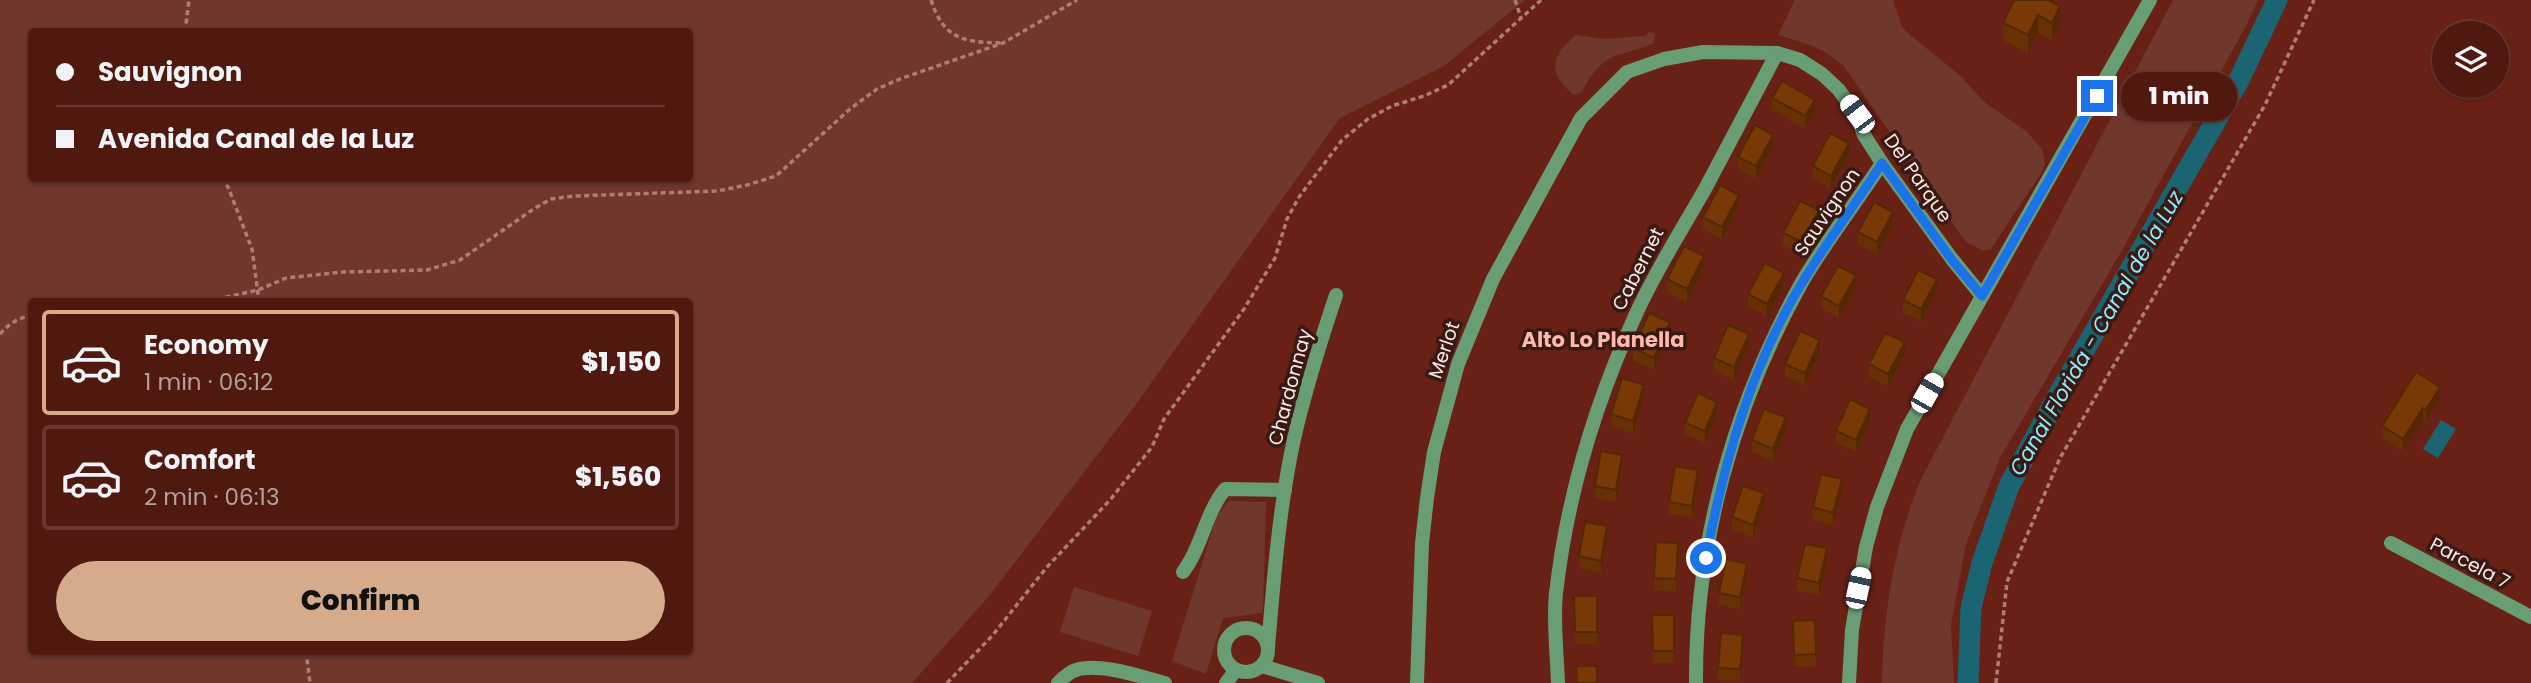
<!DOCTYPE html>
<meta charset="utf-8">
<style>
:root{--surface:#4f1910;--page:#59261e;--text:#f1f3f6;--muted:#b3a09f;--line:#663830;--accent:#d6ab8b}
body{margin:0;font-family:Poppins,sans-serif;background:var(--page);color:var(--text);height:100vh;display:flex;flex-direction:column;font-size:26px;white-space:nowrap}
*{box-sizing:border-box;margin:0}
p{font-size:23px;color:var(--muted)}
.icon{flex:none;width:38px;height:38px;fill:none;stroke:currentColor;stroke-width:2;stroke-linecap:round;stroke-linejoin:round}
.map{position:relative;flex:1;overflow:hidden}
.drawer{position:absolute;left:28px;top:298px;width:665px;height:357px;display:flex;flex-direction:column;background:var(--surface);border-radius:7px;box-shadow:0 2px 5px #0004,0 0 0 2px var(--line)}
.drawer>*{flex:none}
.hud{position:absolute;left:28px;top:28px;width:665px;height:154px;border-radius:7px;box-shadow:0 2px 5px #0004,0 0 0 2px var(--line);display:grid;align-content:center;height:154px;padding:0 28px;background:var(--surface)}
.controls{position:absolute;left:2432px;top:21px;display:grid;gap:14px}
.controls a{display:grid;place-items:center;width:77px;height:77px;border-radius:50%;background:var(--surface);box-shadow:0 2px 5px #0004,0 0 0 2px var(--line);font-size:35px}
.end{position:absolute;width:32px;height:32px;margin:-16px;border:9px solid #1a73e8;background:#fff;box-shadow:0 0 0 4px #fff}
.from{border-radius:50%}
.bubble{position:absolute;height:49px;border-radius:24px;background:var(--surface);box-shadow:0 2px 5px #0004,0 0 0 2px var(--line);font-size:23px;font-weight:800;line-height:49px;text-align:center}
.car{position:absolute;width:21px;height:42px;margin:-21px -10px;border-radius:9px;box-shadow:0 0 5px 2px #0007;background:linear-gradient(#fff 24%,#345 0 40%,#fff 0 76%,#345 0 86%,#fff 0)}
.hud b{display:flex;align-items:center;gap:24px;height:66px;font-size:26px}
.hud b+b{border-top:2px solid var(--line)}
.hud i{width:18px;height:18px;background:var(--text)}
ul{padding:12px 0 0;list-style:none}
li{display:flex;align-items:center;gap:21px;height:105px;margin:0 14px 10px;padding:0 14px;border:4px solid var(--line);border-radius:7px}
li div{flex:1}
li b{display:block;font-size:26px}
li em{font-style:normal;font-weight:800}
li.selected{border-color:var(--accent)}
li>.icon{width:63px;height:63px;stroke-width:1.5}
.action{display:flex;gap:14px;margin-top:auto;padding:14px 28px}
.action a{flex:1;height:80px;border-radius:42px;background:var(--accent);color:#111;font-size:28px;font-weight:800;line-height:80px;text-align:center}
.map>svg:first-child{display:block}
.green{fill:#70372d;fill-rule:evenodd}
.water{fill:#1b6572}
.lines{fill:none;stroke-linecap:round;stroke-linejoin:round}
.canal{stroke:#1b6572;stroke-width:21}
.path{stroke:#ad7e76;stroke-width:3.5;stroke-dasharray:5 3.5;stroke-linecap:butt}
.street{stroke:#699d75;stroke-width:14}
.wall{fill:#683105}
.shaded-wall{fill:#552804}
.building{fill:#793906;stroke:#552804;stroke-width:2}
.route{stroke:#1a73e8;stroke-width:9}
.labels{text-anchor:middle;dominant-baseline:central;stroke-width:7;stroke-linejoin:round;paint-order:stroke}
.street-label{font-size:19px;fill:#fce9e5;stroke:#391913}
.water-label{font-size:21px;font-style:italic;fill:#90ebfd;stroke:#391913}
.neighbourhood-label{font-size:21px;font-weight:bold;fill:#ffb9ab;stroke:#391913}
</style>
<div class="map">
<svg width="2531" height="683" viewBox="0 0 2531 683">
<rect width="100%" height="100%" fill="#692116"/>
<g class="green">
<path d="M0,0h1525l-81,66 -104,52 -206,289 -145,189 -77,87h-912zM32,32h658v146h-658zM32,301h658v350h-658z"/>
<path d="M1795,0h98l9,27 8,8 51,41 22,25 43,30 16,18 3,15 -3,8 -51,77 -7,2 -18,-9 -123,-177 -16,-12 -17,-8 -32,-10z"/>
<path d="M2173,0h85l-11,24 -126,228 -120,204 -35,88 -15,81 3,58h-72c1,-70 12,-137 38,-202z"/>
<path d="M1649,32l6,2 -1,9c-39,16 -50,7 -72,49l-8,3c-27,-22 -23,-40 2,-60l29,4 40,-3z"/>
<path d="M1228,501l38,1 -3,111 -40,5 -17,56 -34,-13 44,-143z"/>
<path d="M1074,587l78,24 -14,45 -78,-24z"/>
</g>
<path class="water" d="M2441,420l15,9 -18,29 -15,-9z"/>
<g class="lines">
<path class="canal" d="M1968,683l3,-75 11,-45 27,-77 46,-85 183,-319 39,-82"/>
<g class="path">
<path d="M931,0c13,40 33,42 71,43"/>
<path d="M1515,0l6,18"/>
<path d="M185,32l4,-32"/>
<path d="M221,178l7,9 24,62 7,52"/>
<path d="M209,301l49,-11 28,-12 57,-6 84,-2 33,-10 75,-52 16,-9 23,-3 143,-5 30,-6 29,-9 74,-67 27,-20 23,-10 103,-36 74,-43"/>
<path d="M0,334c9,-10 18,-17 32,-18"/>
<path d="M306,651l4,32"/>
<path d="M947,683l45,-47 55,-69 63,-67 42,-53 12,-28 80,-110 31,-51 12,-39 12,-22 43,-57 26,-21 24,-13 32,-10 24,-11 93,-85"/>
<path d="M1996,683l11,-101 53,-124 205,-353 49,-105"/>
</g>
<g class="street">
<path d="M2391,543l140,74"/>
<path d="M1183,572c19,-25 22,-58 42,-83l60,1"/>
<circle cx="1246" cy="650" r="22"/>
<path d="M1268,647c6,-70 11,-139 26,-208 11,-49 26,-96 42,-144"/>
<path d="M1262,666l56,17"/>
<path d="M1058,683c5,-5 11,-11 18,-13 22,-8 66,7 89,13"/>
<path d="M1226,683l10,-13"/>
<path d="M1417,683l5,-140 5,-45 7,-46 24,-88 35,-85 88,-161 46,-46 37,-13 39,-7 74,1 23,7 22,14 16,15 19,25 7,21 18,28 70,96 30,37"/>
<path d="M1558,683c-1,-29 -5,-61 -2,-90 11,-96 40,-192 80,-279 20,-44 45,-83 69,-125 24,-45 48,-90 72,-136"/>
<path d="M1696,683c-1,-140 38,-279 106,-401 24,-41 54,-79 80,-119"/>
<path d="M1849,683l3,-53 14,-83 11,-40 30,-78 243,-429"/>
</g>
</g>
<g class="wall">
<path d="M2056,0l4,24 -8,16 -14,-7 -10,20 -25,-13v-17z"/>
<path d="M1772,98l43,14 -10,16 -33,-18z"/>
<path d="M1773,147l-17,32 -18,-10v-12z"/>
<path d="M1849,155l-18,33 -18,-10v-12z"/>
<path d="M1739,207l-17,32 -19,-10v-12z"/>
<path d="M1819,223l-17,31 -19,-9v-12z"/>
<path d="M1893,224l-16,30 -19,-10v-12z"/>
<path d="M1704,269l-17,33 -20,-10v-13z"/>
<path d="M1784,285l-17,31 -19,-10v-12z"/>
<path d="M1856,287l-17,31 -18,-10v-12z"/>
<path d="M1937,291l-16,30 -18,-9v-12z"/>
<path d="M1670,334l-16,36 -21,-9v-13z"/>
<path d="M1749,346l-15,34 -20,-10v-12z"/>
<path d="M1820,352l-15,33 -20,-9v-12z"/>
<path d="M1905,355l-17,31 -19,-9v-13z"/>
<path d="M1644,397l-11,36 -22,-7v-12z"/>
<path d="M2440,399l-14,23 -3,-2 -20,31 -21,-13v-12z"/>
<path d="M1717,414l-12,29 -20,-8v-12z"/>
<path d="M1870,421l-14,31 -20,-9v-12z"/>
<path d="M1786,429l-13,32 -21,-9v-12z"/>
<path d="M1622,467l-6,35 -21,-4v-12z"/>
<path d="M1698,483l-6,35 -23,-4v-12z"/>
<path d="M1842,491l-9,34 -20,-5v-13z"/>
<path d="M1764,505l-11,32 -21,-7v-13z"/>
<path d="M1607,538l-6,35 -22,-5v-12z"/>
<path d="M1678,556l-2,36 -22,-2v-12z"/>
<path d="M1827,560l-8,35 -22,-5v-12z"/>
<path d="M1747,576l-7,33 -21,-4v-12z"/>
<path d="M1574,596h23v48h-22z"/>
<path d="M1652,615h22v48h-21z"/>
<path d="M1815,620l1,46 -22,1 -1,-46z"/>
<path d="M1743,647l-3,34 -22,-1v-12z"/>
</g>
<g class="shaded-wall">
<path d="M2060,6v18l-8,16v-17z"/>
<path d="M2038,15v18l-10,20v-18z"/>
<path d="M1815,100v12l-10,16v-12z"/>
<path d="M1773,135v12l-17,32v-13z"/>
<path d="M1849,143v12l-18,33v-12z"/>
<path d="M1739,195v12l-17,32v-12z"/>
<path d="M1819,210v13l-17,31v-12z"/>
<path d="M1893,212v12l-16,30v-12z"/>
<path d="M1704,256v13l-17,33v-13z"/>
<path d="M1784,273v12l-17,31v-12z"/>
<path d="M1856,275v12l-17,31v-12z"/>
<path d="M1937,279v12l-16,30v-12z"/>
<path d="M1670,322v12l-16,36v-12z"/>
<path d="M1749,334v12l-15,34v-13z"/>
<path d="M1820,340v12l-15,33v-12z"/>
<path d="M1905,342v13l-17,31v-12z"/>
<path d="M1644,385v12l-11,36v-12z"/>
<path d="M2440,387v12l-14,23v-12z"/>
<path d="M1717,402v12l-12,29v-12z"/>
<path d="M2423,408v12l-20,31v-12z"/>
<path d="M1870,409v12l-14,31v-12z"/>
<path d="M1786,417v12l-13,32v-12z"/>
<path d="M1622,455v12l-6,35v-12z"/>
<path d="M1698,470v13l-6,35v-12z"/>
<path d="M1842,479v12l-9,34v-12z"/>
<path d="M1764,493v12l-11,32v-12z"/>
<path d="M1607,526v12l-6,35v-12z"/>
<path d="M1827,548v12l-8,35v-12z"/>
<path d="M1747,564v12l-7,33v-12z"/>
<path d="M1743,635v12l-3,34v-12z"/>
</g>
<g class="building">
<path d="M2014,0h37l-1,1 10,5 -8,17 -14,-8 -10,20 -25,-12z"/>
<path d="M1782,81l33,19 -10,16 -33,-18z"/>
<path d="M1755,125l18,10 -17,31 -18,-9z"/>
<path d="M1830,133l19,10 -18,33 -18,-10z"/>
<path d="M1720,185l19,10 -17,32 -19,-10z"/>
<path d="M1800,201l19,9 -17,32 -19,-9z"/>
<path d="M1874,202l19,10 -16,30 -19,-10z"/>
<path d="M1684,246l20,10 -17,33 -20,-10z"/>
<path d="M1765,263l19,10 -17,31 -19,-10z"/>
<path d="M1838,266l18,9 -17,31 -18,-10z"/>
<path d="M1918,270l19,9 -16,30 -18,-9z"/>
<path d="M1649,313l21,9 -16,36 -21,-10z"/>
<path d="M1728,325l21,9 -15,33 -20,-9z"/>
<path d="M1800,331l20,9 -15,33 -20,-9z"/>
<path d="M1885,333l20,9 -17,32 -19,-10z"/>
<path d="M2416,372l24,15 -14,23 -3,-2 -20,31 -21,-13z"/>
<path d="M1622,378l22,7 -11,36 -22,-7z"/>
<path d="M1698,393l19,9 -12,29 -20,-8z"/>
<path d="M1850,399l20,10 -14,31 -20,-9z"/>
<path d="M1764,409l22,8 -13,32 -21,-9z"/>
<path d="M1601,451l21,4 -6,35 -21,-4z"/>
<path d="M1675,466l23,4 -6,36 -23,-4z"/>
<path d="M1821,474l21,5 -9,34 -20,-6z"/>
<path d="M1743,486l21,7 -11,32 -21,-8z"/>
<path d="M1585,522l22,4 -6,35 -22,-5z"/>
<path d="M1656,542l22,1 -2,36 -22,-1z"/>
<path d="M1805,544l22,4 -8,35 -22,-5z"/>
<path d="M1726,559l21,5 -7,33 -21,-4z"/>
<path d="M1574,596h23v36h-22z"/>
<path d="M1652,615h22v36h-21z"/>
<path d="M1815,620l1,34 -22,1 -1,-34z"/>
<path d="M1721,633l22,2 -3,34 -22,-1z"/>
<path d="M1576,666h21v17h-20z"/>
</g>
<g class="lines">
<path class="route" d="M1706,558c18,-97 46,-195 99,-280 24,-39 52,-76 77,-115l70,97 30,36 115,-200"/>
</g>
<g class="labels">
<g class="street-label">
<text transform="translate(1918 178) rotate(55)">Del Parque</text>
<text transform="translate(1827 212) rotate(-56)">Sauvignon</text>
<text transform="translate(1638 269) rotate(-63)">Cabernet</text>
<text transform="translate(1444 350) rotate(-71)">Merlot</text>
<text transform="translate(1290 387) rotate(-75)">Chardonnay</text>
<text transform="translate(2470 563) rotate(28)">Parcela 7</text>
</g>
<g class="water-label">
<text transform="translate(2096 333) rotate(-60)">Canal Florida - Canal de la Luz</text>
</g>
<g class="neighbourhood-label">
<text x="1603" y="339">Alto Lo Planella</text>
</g>
</g>
</svg>
<div class="controls">
<a><svg class="icon" aria-label="layers" viewBox="0 0 24 24"><path d="M12 4l9 5-9 5-9-5zM3 14l9 5 9-5"/></svg></a>
</div>
<i class="end from" style="left:1706px;top:558px"></i>
<i class="end" style="left:2097px;top:96px"></i>
<div class="bubble" style="left:2121px;top:72px;width:116px">1 min</div>
<i class="car" style="left:1857px;top:114px;rotate:323deg"></i>
<i class="car" style="left:1927px;top:393px;rotate:30deg"></i>
<i class="car" style="left:1858px;top:588px;rotate:12deg"></i>
<div class="hud">
<b><i class="from"></i>Sauvignon</b>
<b><i></i>Avenida Canal de la Luz</b>
</div>
<section class="drawer">
<ul>
<li class="selected"><svg class="icon" aria-label="car" viewBox="0 0 24 24"><path d="M5 17H2v-5l4-1 3-4h7l3 4 3 1v5h-3M9 17h6M6 11h13"/><circle cx="7" cy="17" r="2"/><circle cx="17" cy="17" r="2"/></svg><div><b>Economy</b><p>1 min · 06:12</p></div><em>$1,150</em></li>
<li><svg class="icon" aria-label="car" viewBox="0 0 24 24"><path d="M5 17H2v-5l4-1 3-4h7l3 4 3 1v5h-3M9 17h6M6 11h13"/><circle cx="7" cy="17" r="2"/><circle cx="17" cy="17" r="2"/></svg><div><b>Comfort</b><p>2 min · 06:13</p></div><em>$1,560</em></li>
</ul>
<div class="action"><a>Confirm</a></div>
</section>
</div>
